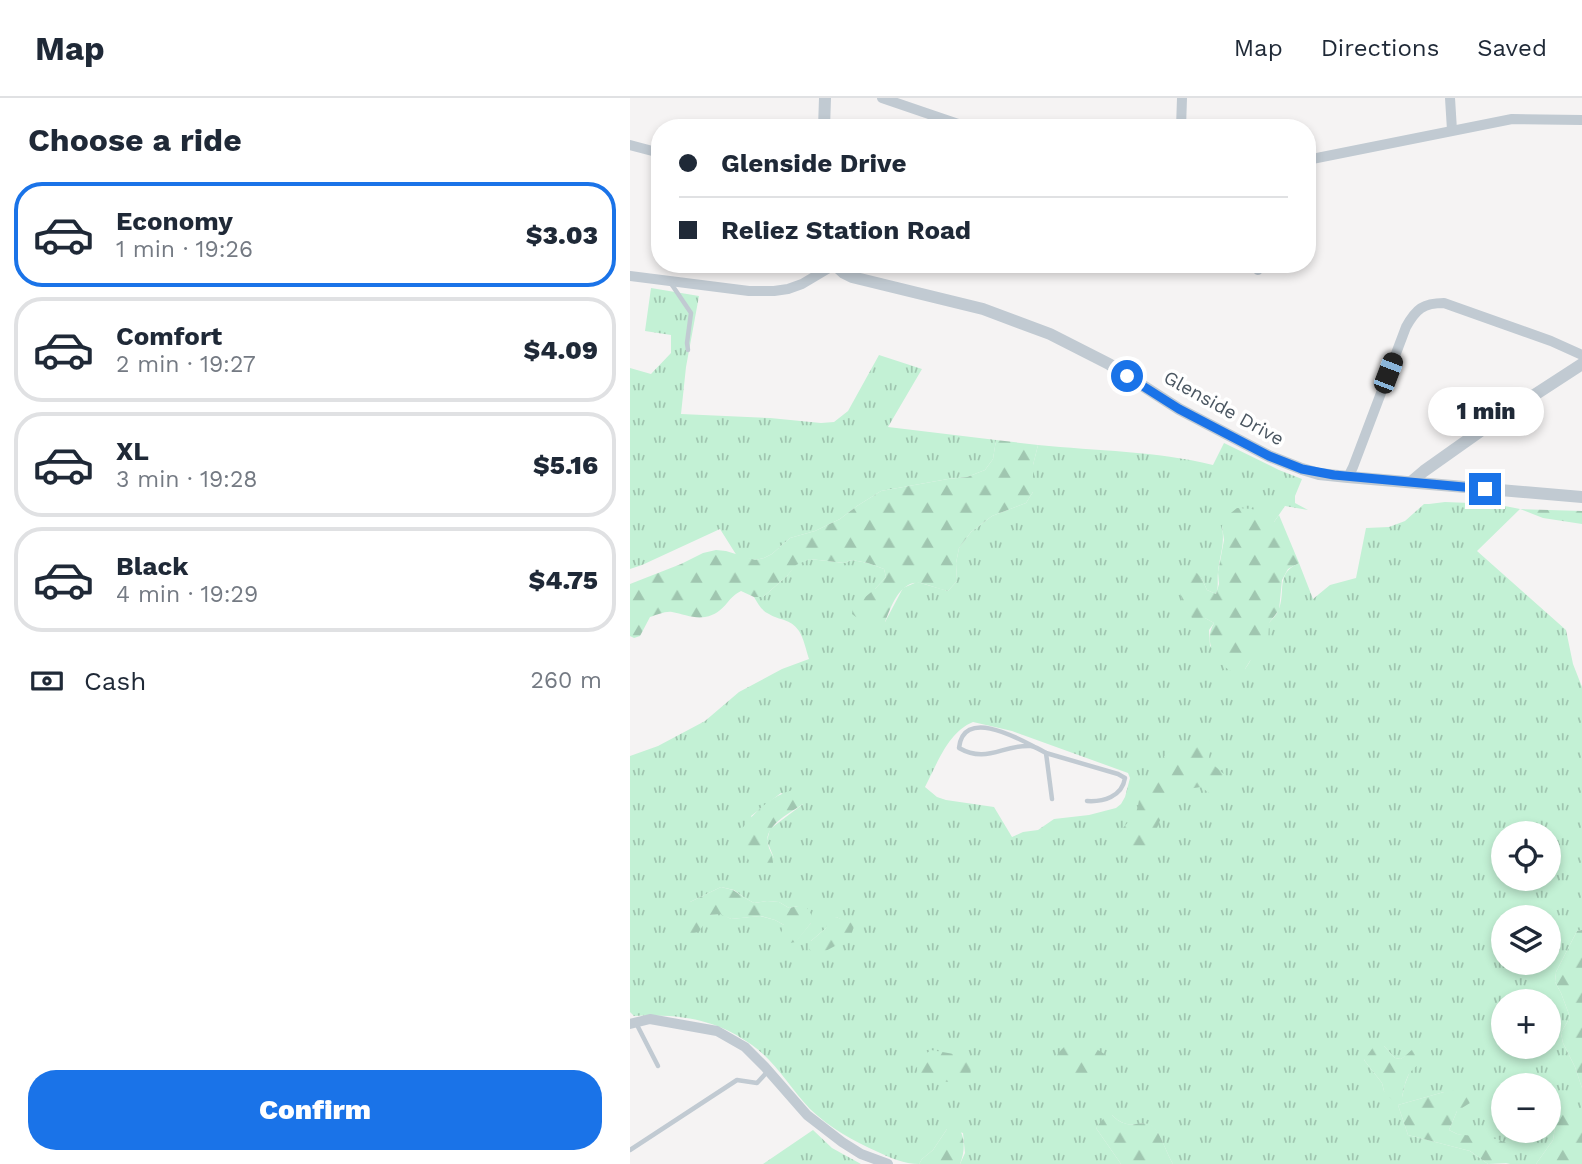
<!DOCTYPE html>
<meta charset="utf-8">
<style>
:root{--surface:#fff;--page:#f6f6f7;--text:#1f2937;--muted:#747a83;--line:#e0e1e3;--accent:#1a73e8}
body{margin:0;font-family:"Work Sans",sans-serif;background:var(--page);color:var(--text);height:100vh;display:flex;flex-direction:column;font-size:26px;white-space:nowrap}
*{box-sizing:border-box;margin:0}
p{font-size:23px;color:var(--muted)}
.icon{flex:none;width:38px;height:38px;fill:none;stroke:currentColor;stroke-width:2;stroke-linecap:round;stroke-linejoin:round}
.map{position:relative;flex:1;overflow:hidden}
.sheet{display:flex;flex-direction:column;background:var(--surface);width:630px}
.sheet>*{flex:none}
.hud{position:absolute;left:21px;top:21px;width:665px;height:154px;border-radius:28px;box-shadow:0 4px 10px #0003;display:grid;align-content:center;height:154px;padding:0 28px;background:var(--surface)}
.buttons{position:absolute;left:861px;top:723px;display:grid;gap:14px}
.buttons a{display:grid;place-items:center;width:70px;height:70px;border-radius:50%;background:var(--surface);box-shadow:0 4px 10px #0003;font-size:35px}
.end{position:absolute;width:32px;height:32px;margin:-16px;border:9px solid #1a73e8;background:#fff;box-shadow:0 0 0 4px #fff}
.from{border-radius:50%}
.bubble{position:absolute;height:49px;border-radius:24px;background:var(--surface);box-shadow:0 4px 10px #0003;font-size:23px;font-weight:800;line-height:49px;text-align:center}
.car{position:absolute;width:21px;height:42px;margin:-21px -10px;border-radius:9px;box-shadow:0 0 5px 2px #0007;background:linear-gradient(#222 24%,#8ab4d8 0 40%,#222 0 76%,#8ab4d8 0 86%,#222 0)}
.hud b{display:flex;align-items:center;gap:24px;height:66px;font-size:26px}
.hud b+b{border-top:2px solid var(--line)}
.hud i{width:18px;height:18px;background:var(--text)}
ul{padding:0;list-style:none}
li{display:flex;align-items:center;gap:21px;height:105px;margin:0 14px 10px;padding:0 14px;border:4px solid var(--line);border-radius:28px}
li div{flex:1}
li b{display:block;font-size:26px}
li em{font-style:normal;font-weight:800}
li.selected{border-color:var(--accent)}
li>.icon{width:63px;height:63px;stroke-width:1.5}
h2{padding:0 28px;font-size:32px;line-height:84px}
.pay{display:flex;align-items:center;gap:18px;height:77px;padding:0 28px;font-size:26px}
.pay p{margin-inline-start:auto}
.action{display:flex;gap:14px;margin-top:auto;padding:14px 28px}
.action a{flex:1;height:80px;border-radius:28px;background:var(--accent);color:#fff;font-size:28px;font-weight:800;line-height:80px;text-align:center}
header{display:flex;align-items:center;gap:42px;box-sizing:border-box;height:98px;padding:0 35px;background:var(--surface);border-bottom:2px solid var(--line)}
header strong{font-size:33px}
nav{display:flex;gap:38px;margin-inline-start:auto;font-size:24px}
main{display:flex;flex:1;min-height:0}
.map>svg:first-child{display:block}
.grass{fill:url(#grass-tufts);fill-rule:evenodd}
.forest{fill:url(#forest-firs)}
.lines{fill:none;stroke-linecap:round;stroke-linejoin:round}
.service{stroke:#c1cad2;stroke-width:4.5}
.minor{stroke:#c1cad2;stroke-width:10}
.tertiary{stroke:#c1cad2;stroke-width:12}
.route{stroke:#1a73e8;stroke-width:9}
.labels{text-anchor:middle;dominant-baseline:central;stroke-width:7;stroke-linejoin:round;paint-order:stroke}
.street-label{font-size:19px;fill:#4a5661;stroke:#fff}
</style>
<header>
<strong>Map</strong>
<nav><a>Map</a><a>Directions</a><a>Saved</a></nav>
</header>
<main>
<section class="sheet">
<h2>Choose a ride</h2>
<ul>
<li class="selected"><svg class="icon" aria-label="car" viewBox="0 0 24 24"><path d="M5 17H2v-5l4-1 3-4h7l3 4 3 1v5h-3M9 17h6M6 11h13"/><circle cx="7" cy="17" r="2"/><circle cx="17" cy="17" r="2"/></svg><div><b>Economy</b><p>1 min · 19:26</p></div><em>$3.03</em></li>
<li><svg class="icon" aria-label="car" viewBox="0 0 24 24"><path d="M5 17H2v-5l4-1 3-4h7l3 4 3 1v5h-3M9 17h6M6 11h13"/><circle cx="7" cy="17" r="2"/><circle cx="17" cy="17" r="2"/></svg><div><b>Comfort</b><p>2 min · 19:27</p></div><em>$4.09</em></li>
<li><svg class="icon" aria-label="car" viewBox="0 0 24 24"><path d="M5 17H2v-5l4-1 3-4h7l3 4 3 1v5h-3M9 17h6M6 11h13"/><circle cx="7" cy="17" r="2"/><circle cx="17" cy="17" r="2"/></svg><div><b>XL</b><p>3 min · 19:28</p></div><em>$5.16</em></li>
<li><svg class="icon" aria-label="car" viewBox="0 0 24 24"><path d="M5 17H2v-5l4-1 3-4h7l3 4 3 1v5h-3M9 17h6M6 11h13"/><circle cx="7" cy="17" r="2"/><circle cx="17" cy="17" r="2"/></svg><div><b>Black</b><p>4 min · 19:29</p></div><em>$4.75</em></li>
</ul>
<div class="pay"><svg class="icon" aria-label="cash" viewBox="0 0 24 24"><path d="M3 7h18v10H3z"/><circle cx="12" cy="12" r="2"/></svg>Cash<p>260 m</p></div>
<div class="action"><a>Confirm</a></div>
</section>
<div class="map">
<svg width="952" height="1066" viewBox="0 0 952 1066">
<defs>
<pattern id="grass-tufts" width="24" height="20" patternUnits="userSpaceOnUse" patternTransform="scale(1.75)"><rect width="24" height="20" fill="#c3f1d5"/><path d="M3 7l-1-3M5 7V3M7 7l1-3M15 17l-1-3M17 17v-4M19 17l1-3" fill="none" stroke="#a0c6b0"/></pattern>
<pattern id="forest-firs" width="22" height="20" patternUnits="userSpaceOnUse" patternTransform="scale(1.75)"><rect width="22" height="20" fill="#c3f1d5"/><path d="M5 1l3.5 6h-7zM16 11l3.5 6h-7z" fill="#a0c6b0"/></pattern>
</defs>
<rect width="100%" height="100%" fill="#f5f3f3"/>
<g class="grass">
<path d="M21,190l48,8 -13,71 -5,47 89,4 51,5 13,-1 14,-11 31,-56 43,14 -34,58 108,13 -3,19 -8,11 -18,7 -19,2 -67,12 -24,15 -17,13 -25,12 -25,7 -18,16 -8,4 -9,2 -18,-4 -17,-27 -78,36 -12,4v-201l21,6 20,-21v-18l-26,-4z"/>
<path d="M594,345l55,27 23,9 -7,17v7l13,7 -23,-4 -11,16 -52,4c3,19 -2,28 -4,46 -1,9 1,13 -2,22l-9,-4 -6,-13 -20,19 3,12 8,9 13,1 9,5 -5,7 1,16 35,23c10,-14 15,-30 23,-45 3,-4 8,-8 10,-13 9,-19 -4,-37 21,-48l14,36 17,-14 26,-7 10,-50 23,-1 16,-6 19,-17h5l16,-2 50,2 25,5 -43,42 89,79 7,34 9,23v243l-5,1 -21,41 -1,10 6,11 9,24 -9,16 2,10 12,24 7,21v42h-2l-30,-30 -1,2v-17h-46v45h46v-9l6,6 -2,13 -17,24h-30l4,-1 -43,-27 -10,-2 -8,-4 8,-19 -13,-19 -46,13 10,30 62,16 18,13h-315c-6,-10 -12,-29 -19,-36 -12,-12 -24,6 -42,-13l-16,13 25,36h-161l5,-11 -2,-20 -16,-4 -14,21 -11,9 -3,5c-15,0 -28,-6 -41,-12 -25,-11 -48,-24 -68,-43 -20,-21 -34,-47 -58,-64 -38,-27 -73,-31 -118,-29l-4,-4v-256l28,-10 47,-25 34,-29 43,-23 27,-10c-3,-9 -5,-20 -10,-28 -9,-13 -19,-10 -30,-17 -7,-3 -11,-10 -15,-17h9l24,-21 9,-12 14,-5 34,4 8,-3 16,3 16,6 2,8 -11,12 10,33 18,-34 14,-6 31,9 9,-10 -1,-18 3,-15 12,-16 21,-16 34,-13 7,-11v-27l5,-20c59,6 118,6 175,20zM343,624l39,9 116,42 2,5 -5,19 -4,7 -5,4 -27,7 -35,4 -16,11 -15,2 -11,5 -18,-30 -48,-7 -9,-3 -12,-10c12,-23 23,-55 48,-65zM151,695l22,11 -33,25 -3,12 7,17 -23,-42zM873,735h46v45h-46zM91,789l13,3 11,8 9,5 13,-2 12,1 10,6 9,-2 13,17 -15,18 -12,-16 -9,-5 -15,-4 -29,3 -11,-6 -11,2 -19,-13zM206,819l7,3 -10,26 -15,8 -7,-13 15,-13zM873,819h46v45h-46zM873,903h46v45h-46zM791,944l-16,42 -3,13 -18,-6 -2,-8 -18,-23 20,-14 11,12 6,1 9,-6z"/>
<path d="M183,1032l19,18 29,16h-98z"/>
</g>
<g class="forest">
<path d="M366,342l42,5 -5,20v27l-7,11 -34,13 -21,16 -12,16 -3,15 1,18 -9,10c-9,-2 -19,-6 -28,-8 -20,-3 -29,24 -35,39 -13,1 -23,0 -33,-8l1,-7 22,-18 11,-12 -2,-8 -16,-6 -16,-3 -8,3 -34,-4 -14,6 -9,11 -24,21h-9l-13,-6c-15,7 -15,22 -36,26 -11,2 -22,-3 -33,-5 -7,-1 -15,3 -22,5l-10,19 -6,2 -4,-2v-52l51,-20 22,-11 13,-3 10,1 29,9 9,-2 8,-4 18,-16 25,-7 25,-12 17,-13 24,-15 67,-12 19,-2 18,-7 8,-11z"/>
<path d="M607,410l15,1 22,13 5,-7 20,48 -11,6 -6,11 -3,30 -10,13 -1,24 -18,14 -5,8 -8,5c-20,-8 -35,-31 -23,-51l-9,-5h-13l-9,-10 -5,-29 3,-8 11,-3 9,9 6,13 9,4 3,-10 -1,-12 6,-32 -2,-14 4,-9z"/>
<path d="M890,411l62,2v13l-39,-6z"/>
<path d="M569,632h7l4,8 -1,23 23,20 -5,9 -15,5 -11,-8 -14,2 -23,21 -7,18 -1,15 -4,10 -15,3 -20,-10c0,-17 10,-20 18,-32 5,-9 3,-17 6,-26 2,-8 27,-37 34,-42 4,-3 11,-4 16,-5z"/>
<path d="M166,691l7,6v9c-13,9 -40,22 -35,40 3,13 6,13 5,28l-10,3c-16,-10 -20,-26 -22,-45 14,-19 31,-35 55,-41z"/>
<path d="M91,789l12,3 12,8 9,5 13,-2 12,1 10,6 9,-2 9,2 4,6v9l-15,19 -13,2 -4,-6 5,-13 -9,-5 -14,-4 -30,3 -11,-5 -11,1 -10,17 -10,2c-5,-12 -4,-20 1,-32z"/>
<path d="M206,819l19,7 -5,14 -32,17 -6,-2 -3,-5 2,-7 15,-13 3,-9z"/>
<path d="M952,832v158l-7,-21 -12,-24 -2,-10 9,-16 -9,-24 -6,-11 1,-10 21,-41z"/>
<path d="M797,940l5,10c-4,13 -16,16 -23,26 -4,7 -5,15 -7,23l-10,3 -8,-9 -2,-8 -18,-23 10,-14h10l11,12 6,1c9,-6 16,-16 26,-21z"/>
<path d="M434,949h29l13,8 -1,18 -8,10 -12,2 -28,-17c-3,-10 0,-14 7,-21z"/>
<path d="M301,952l34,6 6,11 -1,13 -13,2 -38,-1 -2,-12 3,-11z"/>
<path d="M829,992l8,5 3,8 -13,8 -8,19 8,4 40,5 14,6 4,7 -5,11 -22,1 -18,-13 -62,-16 -10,-30 46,-13z"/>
<path d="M931,998l5,4 14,29 2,1v34h-46l17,-24 2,-13 -6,-6v-19l1,-2z"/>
<path d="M477,1016l5,1c18,19 30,1 42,12 7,8 13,27 19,37h-52l-25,-36z"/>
<path d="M327,1028c9,10 8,26 3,38h-41l3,-5 11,-9 14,-21z"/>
</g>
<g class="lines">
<g class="service">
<path d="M40,184l21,31 -4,30 1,7"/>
<path d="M403,648c-19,-10 -70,-37 -74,2 28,16 44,-4 72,-2 5,1 10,4 15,7l6,46"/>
<path d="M416,655l72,21 7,4c-3,19 -22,24 -38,23"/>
<path d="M6,925l22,43"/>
<path d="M0,1052l107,-70 20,3 11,-12"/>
</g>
<g class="minor">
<path d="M252,0l88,30"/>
<path d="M820,0l2,32"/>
<path d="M551,30l1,-30"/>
<path d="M0,47l30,8"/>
<path d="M677,62l205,-41 70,1"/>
<path d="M628,172l1,-6"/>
<path d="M0,178l119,15h25l14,-2 14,-5 32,-19"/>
<path d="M718,379l5,-10 53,-140c10,-18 17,-24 38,-24l107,38 31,14"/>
<path d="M0,926l20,-5 67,12 28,16 20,20 42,48 35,27 19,12 27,10"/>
</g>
<g class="tertiary">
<path d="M194,30l1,-30"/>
<path d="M204,166l10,9 8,4 131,32 67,25 59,30 70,45 90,47 33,13 17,5 29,3 234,20"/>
<path d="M781,384l13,-11 72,-51 86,-56"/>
</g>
</g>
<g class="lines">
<path class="route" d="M497,278l52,33 90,47 33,13 32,6 151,14"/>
</g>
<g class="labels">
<g class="street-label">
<text transform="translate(594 310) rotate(29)">Glenside Drive</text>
</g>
</g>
</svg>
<div class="buttons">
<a><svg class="icon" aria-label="locate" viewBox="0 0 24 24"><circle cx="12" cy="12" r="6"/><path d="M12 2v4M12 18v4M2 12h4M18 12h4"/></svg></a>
<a><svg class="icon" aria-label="layers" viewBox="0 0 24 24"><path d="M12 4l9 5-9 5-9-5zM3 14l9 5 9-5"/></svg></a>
<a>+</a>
<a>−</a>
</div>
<i class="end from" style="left:497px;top:278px"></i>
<i class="end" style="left:855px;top:391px"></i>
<div class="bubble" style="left:798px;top:289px;width:116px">1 min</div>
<i class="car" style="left:758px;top:275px;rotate:21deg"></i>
<div class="hud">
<b><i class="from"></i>Glenside Drive</b>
<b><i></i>Reliez Station Road</b>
</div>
</div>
</main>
